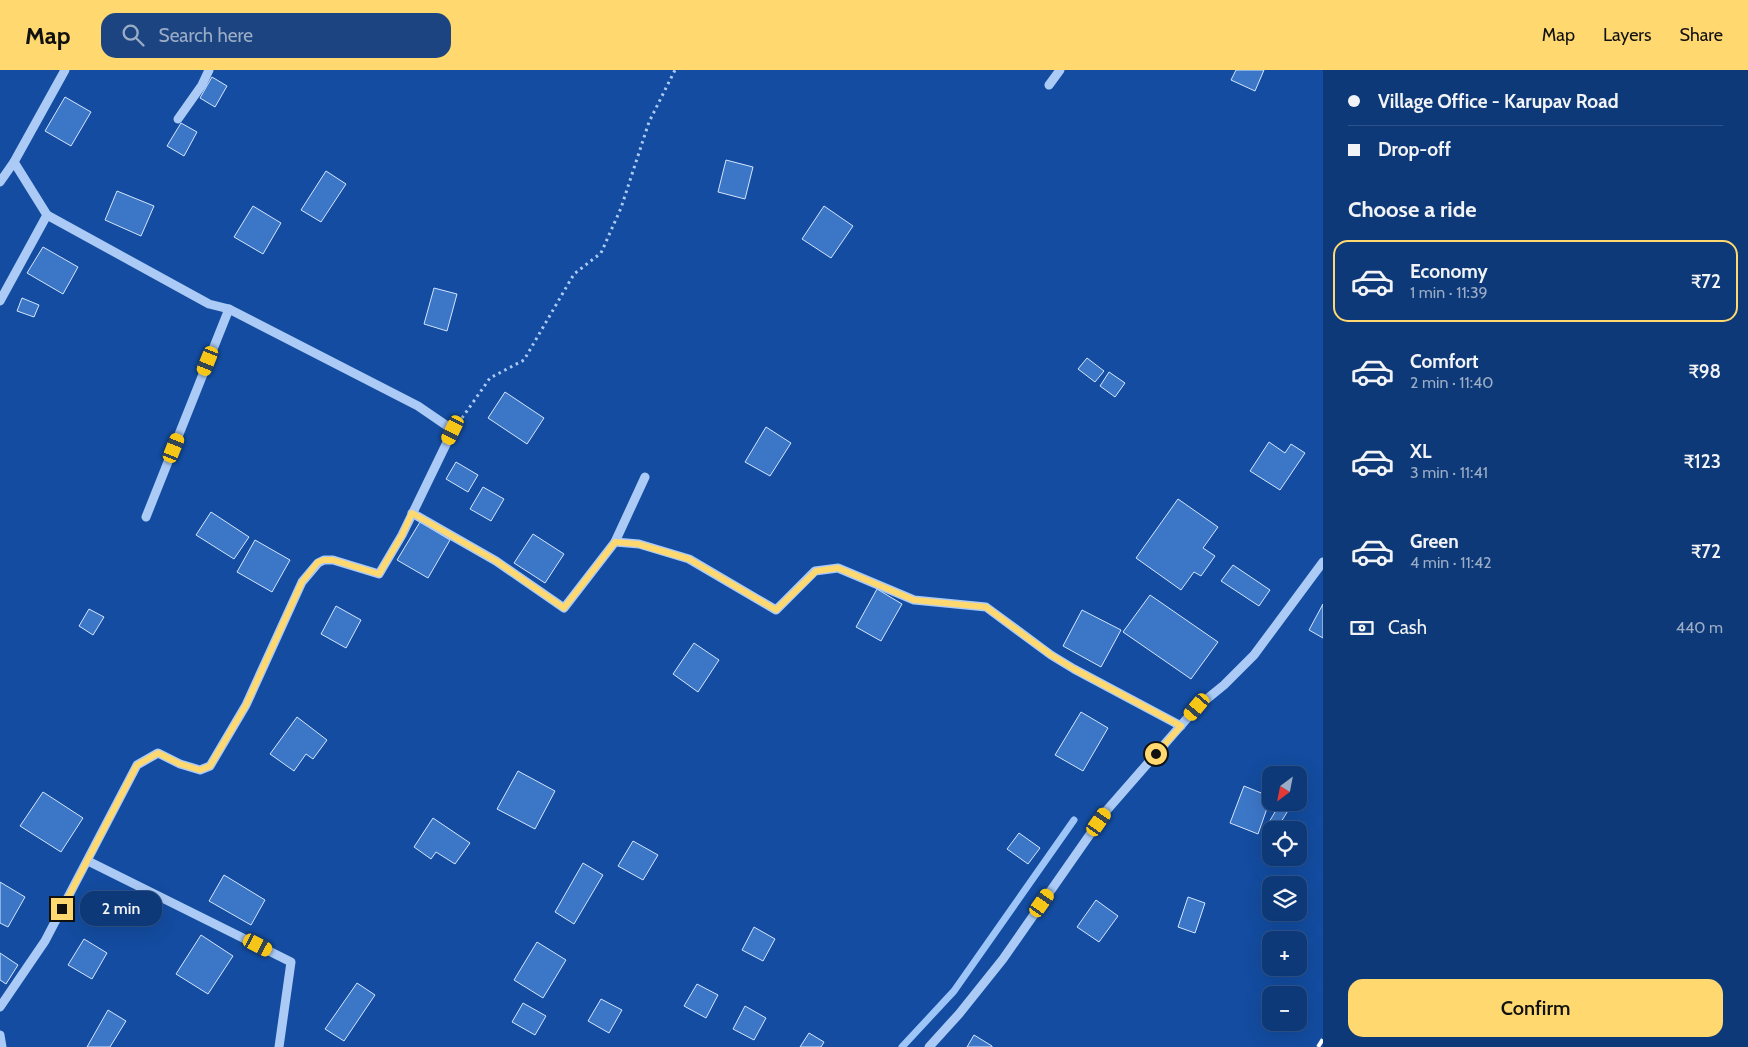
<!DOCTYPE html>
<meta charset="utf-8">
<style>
:root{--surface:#0e3978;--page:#1c4480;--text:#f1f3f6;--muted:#9bacc6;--line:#2e538a;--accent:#ffd96f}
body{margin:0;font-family:Cabin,sans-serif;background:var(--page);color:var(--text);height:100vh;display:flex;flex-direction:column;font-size:19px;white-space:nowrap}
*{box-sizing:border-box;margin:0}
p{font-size:16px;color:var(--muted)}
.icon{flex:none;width:28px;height:28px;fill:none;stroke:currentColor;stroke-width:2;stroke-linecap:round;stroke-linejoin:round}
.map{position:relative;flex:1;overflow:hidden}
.side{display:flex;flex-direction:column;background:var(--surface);width:425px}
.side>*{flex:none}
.top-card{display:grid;align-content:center;height:110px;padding:0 25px;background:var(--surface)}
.needle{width:32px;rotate:212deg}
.tools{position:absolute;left:1262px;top:696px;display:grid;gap:10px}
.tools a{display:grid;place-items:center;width:45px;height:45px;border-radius:10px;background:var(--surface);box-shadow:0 5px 20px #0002,0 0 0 1px var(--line);font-size:25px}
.end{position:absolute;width:22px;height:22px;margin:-11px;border:6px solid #ffd96f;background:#111;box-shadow:0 0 0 2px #111}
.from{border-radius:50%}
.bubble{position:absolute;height:35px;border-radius:15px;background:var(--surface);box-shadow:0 5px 20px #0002,0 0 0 1px var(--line);font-size:16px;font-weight:600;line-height:35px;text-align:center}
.car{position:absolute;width:15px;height:30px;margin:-15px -8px;border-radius:6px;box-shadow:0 0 4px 1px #0007;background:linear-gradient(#f5c518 24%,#345 0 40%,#f5c518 0 76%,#345 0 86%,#f5c518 0)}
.top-card b{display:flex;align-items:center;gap:18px;height:48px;font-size:19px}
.top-card b+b{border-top:1px solid var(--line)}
.top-card i{width:12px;height:12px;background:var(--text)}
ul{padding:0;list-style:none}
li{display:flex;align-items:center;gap:15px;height:82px;margin:0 10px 8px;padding:0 15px;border:2px solid transparent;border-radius:15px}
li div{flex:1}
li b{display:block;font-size:19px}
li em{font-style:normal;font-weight:600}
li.on{border-color:var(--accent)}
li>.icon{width:45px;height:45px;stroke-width:1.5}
h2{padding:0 25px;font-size:22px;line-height:60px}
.pay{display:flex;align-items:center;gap:12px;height:55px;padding:0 25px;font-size:19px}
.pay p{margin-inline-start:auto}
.cta{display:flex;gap:10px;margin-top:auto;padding:10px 25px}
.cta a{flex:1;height:58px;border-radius:15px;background:var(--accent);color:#111;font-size:20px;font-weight:600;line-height:58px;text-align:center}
header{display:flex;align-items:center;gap:30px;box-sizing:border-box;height:70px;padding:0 25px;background:var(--accent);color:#111}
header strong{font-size:24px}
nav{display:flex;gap:28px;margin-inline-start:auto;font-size:18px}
.search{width:350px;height:45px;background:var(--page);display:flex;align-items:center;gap:12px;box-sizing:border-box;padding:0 18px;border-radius:15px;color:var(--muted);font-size:19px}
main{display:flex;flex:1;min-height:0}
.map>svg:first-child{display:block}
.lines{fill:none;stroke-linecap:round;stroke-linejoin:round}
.stream{stroke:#9ec5f7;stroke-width:7}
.building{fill:#3c76c7;stroke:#d4e6fe}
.path{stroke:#abcaf5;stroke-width:3;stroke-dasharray:2.5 4;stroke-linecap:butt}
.minor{stroke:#abcaf5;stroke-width:9}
.rail{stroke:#fff;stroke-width:4;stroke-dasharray:9 4;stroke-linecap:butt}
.route{stroke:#ffd96f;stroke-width:6}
</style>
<header>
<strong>Map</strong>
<div class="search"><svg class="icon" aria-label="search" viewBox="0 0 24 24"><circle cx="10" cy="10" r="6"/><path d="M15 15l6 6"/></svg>Search here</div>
<nav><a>Map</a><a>Layers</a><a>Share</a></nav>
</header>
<main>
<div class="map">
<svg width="1323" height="977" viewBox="0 0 1323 977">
<rect width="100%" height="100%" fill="#134ca0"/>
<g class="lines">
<path class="stream" d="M902,977l52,-56 120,-171"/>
</g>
<g class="building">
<path d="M1236,0h28l-9,21 -24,-11z"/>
<path d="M212,7l15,9 -12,21 -15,-9z"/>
<path d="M65,27l26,15 -20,34 -26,-15z"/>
<path d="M181,53l16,9 -13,24 -17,-10z"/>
<path d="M726,90l27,7 -8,32 -27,-7z"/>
<path d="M326,101l20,13 -25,38 -20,-12z"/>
<path d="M117,121l37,15 -13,30 -36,-16z"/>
<path d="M253,136l28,17 -18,31 -29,-17z"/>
<path d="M824,136l29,20 -22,32 -29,-19z"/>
<path d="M43,177l35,20 -15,27 -36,-21z"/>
<path d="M434,218l23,6 -10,37 -23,-7z"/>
<path d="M22,228l17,7 -5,12 -17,-6z"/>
<path d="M1087,288l17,13 -9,11 -17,-13z"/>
<path d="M1109,302l16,11 -10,14 -15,-11z"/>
<path d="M505,322l39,26 -17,26 -39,-26z"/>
<path d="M766,357l25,16 -21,33 -25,-14z"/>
<path d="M1269,372l16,11 6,-9 14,9 -25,37 -30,-19z"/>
<path d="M456,392l22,13 -10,17 -22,-13z"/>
<path d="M483,417l21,12 -13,22 -21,-12z"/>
<path d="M1178,429l40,28 -15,21 12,8 -14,20 -7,-4 -13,18 -45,-32z"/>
<path d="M211,442l38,25 -15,22 -38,-24z"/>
<path d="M420,452l30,18 -22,38 -31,-18z"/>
<path d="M533,464l31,20 -19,29 -31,-20z"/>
<path d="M255,470l35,20 -18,32 -35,-20z"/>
<path d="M1233,495l37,25 -11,16 -38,-25z"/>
<path d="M877,519l25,15 -21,37 -25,-14z"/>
<path d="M1150,525l68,47 -27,37 -68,-47z"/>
<path d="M1323,534v34l-14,-8z"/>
<path d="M336,536l25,14 -15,28 -25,-14z"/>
<path d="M89,539l15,8 -11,18 -14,-9z"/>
<path d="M1082,540l39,20 -20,37 -38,-21z"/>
<path d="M694,573l25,17 -21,32 -25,-18z"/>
<path d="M1081,642l27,16 -25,43 -28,-16z"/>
<path d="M297,647l30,23 -14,19 -7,-5 -12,17 -24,-17z"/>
<path d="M518,701l37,20 -20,38 -38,-20z"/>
<path d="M1244,716l27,11 -13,37 -28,-11z"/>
<path d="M43,722l40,26 -22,34 -41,-26z"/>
<path d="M1281,732h8l3,2 -14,23 -9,-5z"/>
<path d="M433,748l37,25 -15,21 -19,-12 -5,7 -17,-12z"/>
<path d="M1019,763l21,15 -12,16 -21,-15z"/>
<path d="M633,771l25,14 -15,25 -25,-14z"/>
<path d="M583,793l20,12 -29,49 -19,-12z"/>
<path d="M224,805l41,25 -14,25 -42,-24z"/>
<path d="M0,812l25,15 -17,30 -8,-4z"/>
<path d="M1188,827l17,6 -10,30 -17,-6z"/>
<path d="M1096,830l22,16 -19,26 -22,-15z"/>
<path d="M754,857l21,12 -12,22 -21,-11z"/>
<path d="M201,865l32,21 -25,38 -32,-20z"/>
<path d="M84,869l23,14 -15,26 -24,-14z"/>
<path d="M537,872l29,18 -23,38 -29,-18z"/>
<path d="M0,883l18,12 -12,19 -6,-4z"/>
<path d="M357,913l18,12 -31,46 -19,-12z"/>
<path d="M697,914l21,11 -12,23 -22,-12z"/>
<path d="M601,929l21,11 -13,23 -21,-12z"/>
<path d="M523,933l23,13 -11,19 -23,-13z"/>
<path d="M745,936l21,12 -12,22 -21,-11z"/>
<path d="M108,940l18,11 -16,26h-23z"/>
<path d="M809,963l15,9 -3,5h-21z"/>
<path d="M974,965l18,11v1h-25z"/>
</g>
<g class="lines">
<path class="path" d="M462,348l28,-40 34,-18 50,-86 27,-21 20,-45 28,-86 26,-52"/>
<g class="minor">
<path d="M1049,15l11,-15"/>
<path d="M178,49l24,-34 7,-15"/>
<path d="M0,112l14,-20 51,-92"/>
<path d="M0,231l47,-86 -33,-53"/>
<path d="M412,443l84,48 68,47 51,-66 24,2 50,15 87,51 39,-39 23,-3 76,32 72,7 65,48 23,14 107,57"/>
<path d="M146,447l83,-208"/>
<path d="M615,472l30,-65"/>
<path d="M88,791l203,101 -12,85"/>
<path d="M0,937l45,-66 92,-176 21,-12 22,11 20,6 10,-4 36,-61 56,-123 16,-19 6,-3h9l46,14 23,-39 51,-105 -35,-24 -189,-97 -20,-5 -162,-89"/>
<path d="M0,965l2,12"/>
<path d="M929,977l30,-33 44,-55 104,-149 90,-103 27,-22 30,-30 69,-93"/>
</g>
<path class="rail" d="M1318,977l5,-8"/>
</g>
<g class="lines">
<path class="route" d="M62,839l75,-144 21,-12 22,11 20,6 10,-4 36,-61 56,-123 16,-20 6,-2h9l46,14 23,-39 10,-22 84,48 68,47 51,-66 23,2 51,15 87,51 40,-39 22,-3 76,32 72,7 65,48 23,14 107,57 -25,28"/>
</g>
</svg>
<div class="tools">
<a><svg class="needle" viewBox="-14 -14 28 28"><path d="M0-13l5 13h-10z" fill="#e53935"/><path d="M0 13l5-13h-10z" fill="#9bacc6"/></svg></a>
<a><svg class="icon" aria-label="locate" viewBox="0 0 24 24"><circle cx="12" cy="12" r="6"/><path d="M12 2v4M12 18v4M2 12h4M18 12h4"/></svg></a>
<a><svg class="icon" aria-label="layers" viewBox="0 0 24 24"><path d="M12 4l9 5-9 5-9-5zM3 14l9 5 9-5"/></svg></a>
<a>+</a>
<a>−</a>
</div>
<i class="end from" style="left:1156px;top:684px"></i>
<i class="end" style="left:62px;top:839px"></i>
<div class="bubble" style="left:80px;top:821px;width:82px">2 min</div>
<i class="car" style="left:208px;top:291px;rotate:202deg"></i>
<i class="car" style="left:453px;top:360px;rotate:206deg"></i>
<i class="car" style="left:174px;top:378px;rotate:22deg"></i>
<i class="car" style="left:1197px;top:637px;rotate:220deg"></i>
<i class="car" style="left:1099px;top:752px;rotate:35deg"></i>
<i class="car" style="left:1042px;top:833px;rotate:35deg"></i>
<i class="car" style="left:258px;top:875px;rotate:117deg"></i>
</div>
<section class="side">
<div class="top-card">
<b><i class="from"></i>Village Office - Karupav Road</b>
<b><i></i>Drop-off</b>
</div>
<h2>Choose a ride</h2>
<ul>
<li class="on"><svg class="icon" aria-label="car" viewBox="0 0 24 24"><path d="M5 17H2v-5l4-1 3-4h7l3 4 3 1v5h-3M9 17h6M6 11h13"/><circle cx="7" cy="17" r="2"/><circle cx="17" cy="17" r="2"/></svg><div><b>Economy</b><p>1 min · 11:39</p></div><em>₹72</em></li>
<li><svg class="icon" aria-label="car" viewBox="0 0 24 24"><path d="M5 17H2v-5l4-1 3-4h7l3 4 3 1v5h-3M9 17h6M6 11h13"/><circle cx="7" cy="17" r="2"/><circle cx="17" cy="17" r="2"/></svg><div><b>Comfort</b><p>2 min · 11:40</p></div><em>₹98</em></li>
<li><svg class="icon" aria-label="car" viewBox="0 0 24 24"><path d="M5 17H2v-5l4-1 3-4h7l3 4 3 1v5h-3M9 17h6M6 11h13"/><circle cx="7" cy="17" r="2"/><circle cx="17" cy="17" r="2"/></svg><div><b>XL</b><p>3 min · 11:41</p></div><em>₹123</em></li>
<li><svg class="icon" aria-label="car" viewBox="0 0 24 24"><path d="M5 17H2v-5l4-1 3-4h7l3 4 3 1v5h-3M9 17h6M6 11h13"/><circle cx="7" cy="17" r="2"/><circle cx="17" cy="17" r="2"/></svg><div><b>Green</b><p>4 min · 11:42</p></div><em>₹72</em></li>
</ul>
<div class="pay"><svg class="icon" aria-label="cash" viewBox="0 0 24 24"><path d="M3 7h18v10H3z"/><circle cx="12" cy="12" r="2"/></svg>Cash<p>440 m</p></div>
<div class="cta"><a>Confirm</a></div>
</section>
</main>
